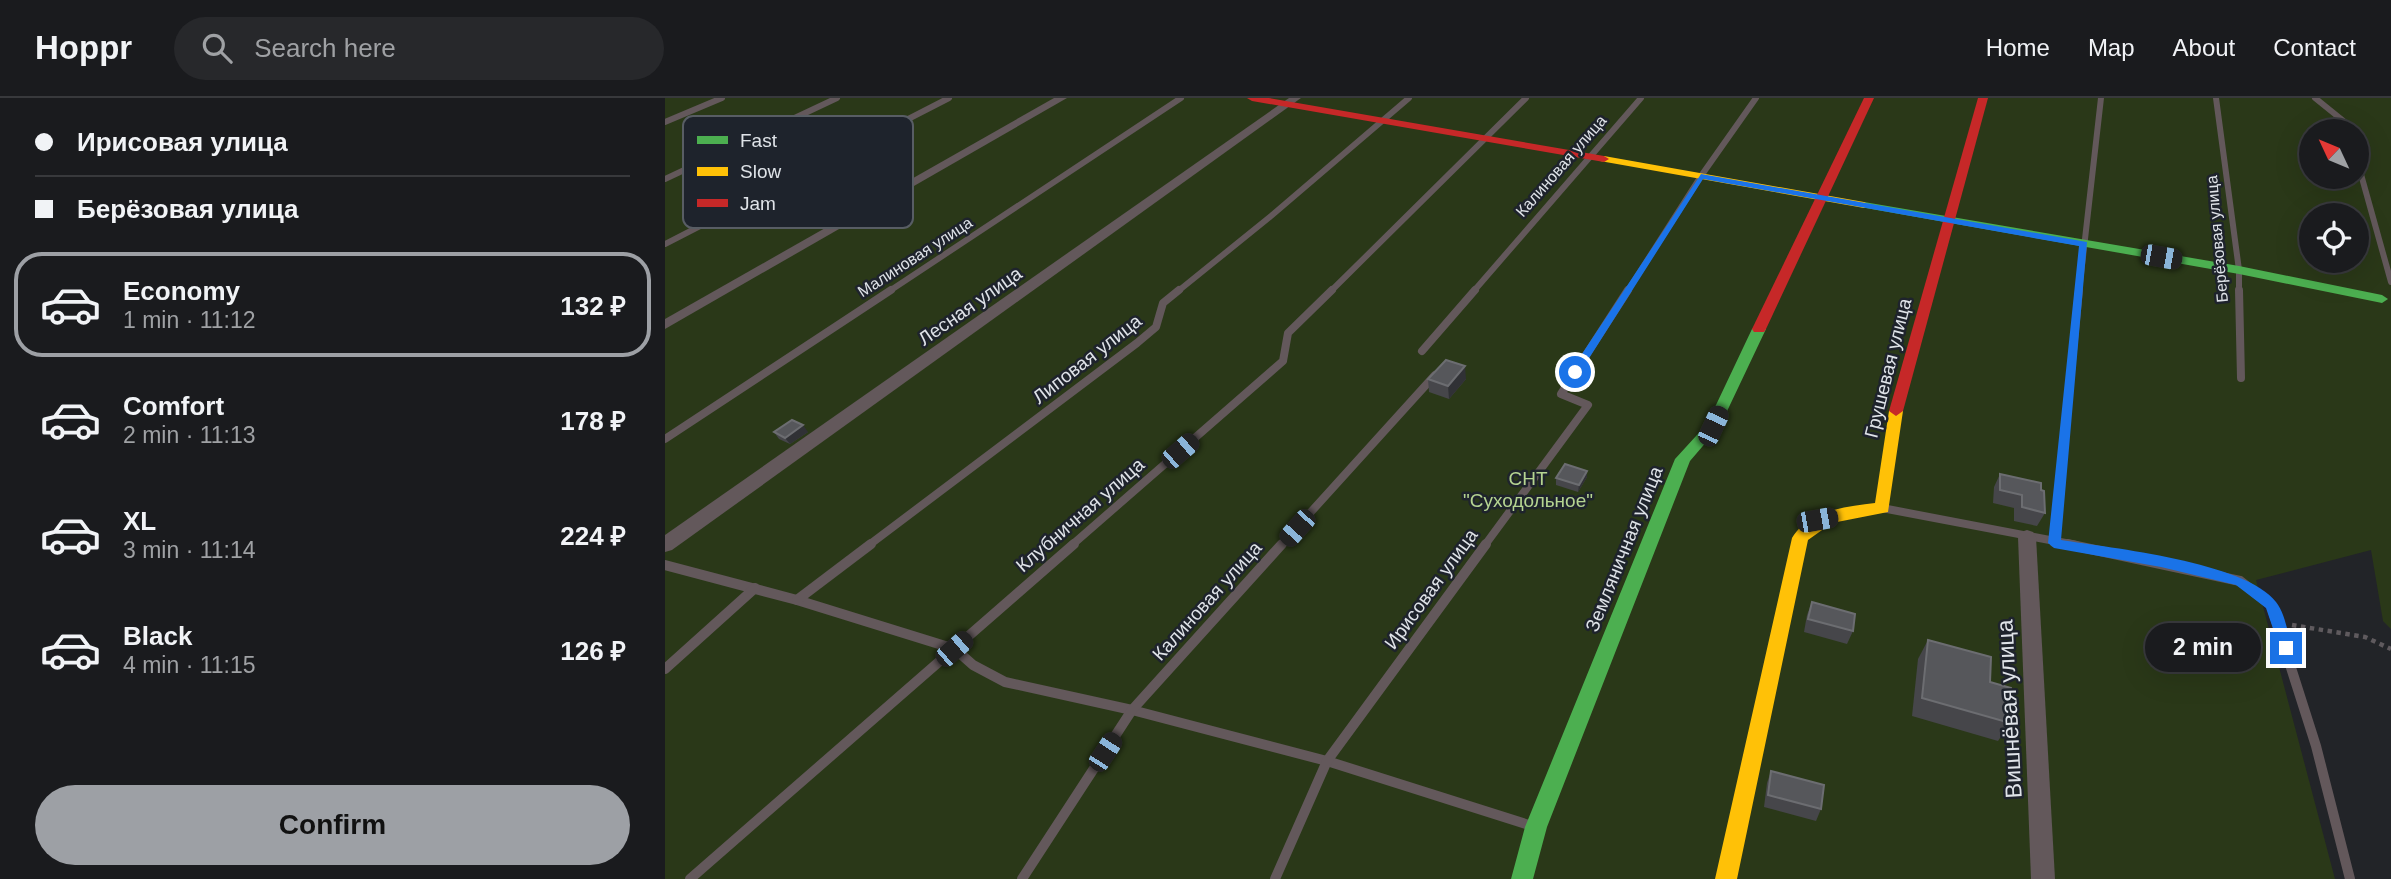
<!DOCTYPE html>
<meta charset="utf-8">
<style>
:root{--surface:#1a1b1e;--page:#27282b;--text:#f1f3f6;--muted:#9fa1a4;--line:#38393c;--accent:#9da0a5}
body{margin:0;font-family:Arial,sans-serif;background:var(--page);color:var(--text);height:100vh;display:flex;flex-direction:column;font-size:26px;white-space:nowrap}
*{box-sizing:border-box;margin:0}
p{font-size:23px;color:var(--muted)}
.icon{flex:none;width:38px;height:38px;fill:none;stroke:currentColor;stroke-width:2;stroke-linecap:round;stroke-linejoin:round}
.map{position:relative;flex:1;overflow:hidden}
.side{display:flex;flex-direction:column;background:var(--surface);width:665px}
.side>*{flex:none}
.guide{display:grid;align-content:center;height:154px;padding:0 35px;background:var(--surface)}
.needle{width:46px;rotate:314deg}
.buttons{position:absolute;left:1634px;top:21px;display:grid;gap:14px}
.buttons a{display:grid;place-items:center;width:70px;height:70px;border-radius:50%;background:var(--surface);box-shadow:0 7px 28px #0002,0 0 0 2px var(--line);font-size:35px}
.end{position:absolute;width:32px;height:32px;margin:-16px;border:9px solid #1a73e8;background:#fff;box-shadow:0 0 0 4px #fff}
.from{border-radius:50%}
.bubble{position:absolute;height:49px;border-radius:24px;background:var(--surface);box-shadow:0 7px 28px #0002,0 0 0 2px var(--line);font-size:23px;font-weight:600;line-height:49px;text-align:center}
.car{position:absolute;width:21px;height:42px;margin:-21px -10px;border-radius:9px;box-shadow:0 0 5px 2px #0007;background:linear-gradient(#222 24%,#8ab4d8 0 40%,#222 0 76%,#8ab4d8 0 86%,#222 0)}
.guide b{display:flex;align-items:center;gap:24px;height:66px;font-size:26px}
.guide b+b{border-top:2px solid var(--line)}
.guide i{width:18px;height:18px;background:var(--text)}
ul{padding:0;list-style:none}
li{display:flex;align-items:center;gap:21px;height:105px;margin:0 14px 10px;padding:0 21px;border:4px solid transparent;border-radius:28px}
li div{flex:1}
li b{display:block;font-size:26px}
li em{font-style:normal;font-weight:600}
li.active{border-color:var(--accent)}
li>.icon{width:63px;height:63px;stroke-width:1.5}
.button{display:flex;gap:14px;margin-top:auto;padding:14px 35px}
.button a{flex:1;height:80px;border-radius:42px;background:var(--accent);color:#111;font-size:28px;font-weight:600;line-height:80px;text-align:center}
header{display:flex;align-items:center;gap:42px;box-sizing:border-box;height:98px;padding:0 35px;background:var(--surface);border-bottom:2px solid var(--line)}
header strong{font-size:33px}
nav{display:flex;gap:38px;margin-inline-start:auto;font-size:24px}
.search{width:490px;height:63px;background:var(--page);display:flex;align-items:center;gap:18px;box-sizing:border-box;padding:0 24px;border-radius:38px;color:var(--muted);font-size:26px}
main{display:flex;flex:1;min-height:0}
.map>svg:first-child{display:block}
.green{fill:#2a3818;fill-rule:evenodd}
.lines{fill:none;stroke-linecap:round;stroke-linejoin:round}
.path{stroke:#5f5a5e;stroke-width:4.5;stroke-dasharray:4.5 4.5;stroke-linecap:butt}
.lane-far2{stroke:#63585b;stroke-width:6}
.lane-far1{stroke:#63585b;stroke-width:8}
.lane{stroke:#63585b;stroke-width:10}
.street{fill:#63585b;fill-rule:evenodd}
.fast{fill:#4caf50;fill-rule:evenodd}
.slow{fill:#ffc107;fill-rule:evenodd}
.jam{fill:#c62828;fill-rule:evenodd}
.wall{fill:#46464a}
.shaded-wall{fill:#303135}
.building{fill:#56575b;stroke:#6c6d71;stroke-width:2}
.route{fill:#1a73e8}
.labels{text-anchor:middle;dominant-baseline:central;stroke-width:5;stroke-linejoin:round;paint-order:stroke}
.far-street-label{font-size:16px;fill:#dfe3e8;stroke:#1e232c}
.street-label{font-size:19px;fill:#dfe3e8;stroke:#1e232c}
.park-label{font-size:19px;fill:#b5d491;stroke:#1e232c}
.near-street-label{font-size:23px;fill:#dfe3e8;stroke:#1e232c}
.key{fill:#1e232c;stroke:#585d64;stroke-width:2}
.key-label{font-size:19px;fill:#dfe3e8}
</style>
<header>
<strong>Hoppr</strong>
<div class="search"><svg class="icon" aria-label="search" viewBox="0 0 24 24"><circle cx="10" cy="10" r="6"/><path d="M15 15l6 6"/></svg>Search here</div>
<nav><a>Home</a><a>Map</a><a>About</a><a>Contact</a></nav>
</header>
<main>
<section class="side">
<div class="guide">
<b><i class="from"></i>Ирисовая улица</b>
<b><i></i>Берёзовая улица</b>
</div>
<ul>
<li class="active"><svg class="icon" aria-label="car" viewBox="0 0 24 24"><path d="M5 17H2v-5l4-1 3-4h7l3 4 3 1v5h-3M9 17h6M6 11h13"/><circle cx="7" cy="17" r="2"/><circle cx="17" cy="17" r="2"/></svg><div><b>Economy</b><p>1 min · 11:12</p></div><em>132 ₽</em></li>
<li><svg class="icon" aria-label="car" viewBox="0 0 24 24"><path d="M5 17H2v-5l4-1 3-4h7l3 4 3 1v5h-3M9 17h6M6 11h13"/><circle cx="7" cy="17" r="2"/><circle cx="17" cy="17" r="2"/></svg><div><b>Comfort</b><p>2 min · 11:13</p></div><em>178 ₽</em></li>
<li><svg class="icon" aria-label="car" viewBox="0 0 24 24"><path d="M5 17H2v-5l4-1 3-4h7l3 4 3 1v5h-3M9 17h6M6 11h13"/><circle cx="7" cy="17" r="2"/><circle cx="17" cy="17" r="2"/></svg><div><b>XL</b><p>3 min · 11:14</p></div><em>224 ₽</em></li>
<li><svg class="icon" aria-label="car" viewBox="0 0 24 24"><path d="M5 17H2v-5l4-1 3-4h7l3 4 3 1v5h-3M9 17h6M6 11h13"/><circle cx="7" cy="17" r="2"/><circle cx="17" cy="17" r="2"/></svg><div><b>Black</b><p>4 min · 11:15</p></div><em>126 ₽</em></li>
</ul>
<div class="button"><a>Confirm</a></div>
</section>
<div class="map">
<svg width="1726" height="781" viewBox="0 0 1726 781">
<rect width="100%" height="100%" fill="#222428"/>
<path class="green" d="M0,0h1726v531l-8,-8 -12,-71 -115,30 79,299h-1670zM1647,33h45v46h-45zM1647,117h45v46h-45z"/>
<g class="lines">
<path class="path" d="M1627,527l73,12 26,12"/>
<g class="lane-far2">
<path d="M1551,0l23,172v22"/>
<path d="M1650,0l31,25 2,8"/>
<path d="M0,24l57,-24"/>
<path d="M1692,62l34,122"/>
<path d="M0,81l172,-81"/>
<path d="M0,146l284,-146"/>
<path d="M223,194l293,-194"/>
<path d="M512,194l94,-76 138,-118"/>
<path d="M665,194l196,-194"/>
<path d="M808,194l168,-194"/>
<path d="M962,194l74,-116 55,-78"/>
<path d="M1414,194l22,-194"/>
</g>
<g class="lane-far1">
<path d="M1574,192l2,88"/>
<path d="M757,253l53,-61"/>
<path d="M0,341l226,-149"/>
<path d="M1217,410l194,37"/>
<path d="M1389,445l25,-253"/>
<path d="M204,447l268,-202 19,-16 7,-24 16,-13"/>
<path d="M407,447l211,-184 5,-28 44,-43"/>
<path d="M616,447l154,-170"/>
<path d="M820,447l103,-140 -27,-11 67,-104"/>
</g>
<g class="lane">
<path d="M1402,446l173,37 31,24 45,141 34,133"/>
<path d="M0,467l132,35 158,49 18,16 32,17 127,28 195,51 205,65"/>
<path d="M132,502l74,-56"/>
<path d="M0,571l90,-81"/>
<path d="M25,781l384,-335"/>
<path d="M357,781l110,-169 150,-166"/>
<path d="M610,781l52,-118 159,-217"/>
</g>
<g class="street">
<path d="M389,0h13l-402,231v-10z"/>
<path d="M624,0h12l-629,452 -7,2v-17z"/>
<path d="M1362,432l6,2 3,5 19,342h-24l-13,-342 3,-5z"/>
</g>
<g class="fast">
<path d="M1199,104l375,64 143,29 6,4 -6,4 -143,-29 -379,-67v-4z"/>
<path d="M1094,227l7,4 -46,97 -30,35 -143,366 -14,52h-22l14,-52 150,-368 32,-35 45,-95z"/>
</g>
<g class="slow">
<path d="M939,58l260,46 6,3 -6,3 -264,-47 -1,-2z"/>
<path d="M1231,308l7,5 -15,101 -56,11 -24,17 -71,339h-22l77,-341c17,-28 53,-31 83,-35l14,-92z"/>
</g>
<g class="jam">
<path d="M582,0h22l335,58 5,3 -5,3 -352,-61z"/>
<path d="M1199,0h10l-108,231 -2,3h-10l-2,-3z"/>
<path d="M1313,0h10l-85,313 -7,5 -7,-5z"/>
</g>
</g>
<g class="wall">
<path d="M763,281h38l-17,20 -20,-7z"/>
<path d="M109,334h34l-18,12 -11,-5z"/>
<path d="M922,373v6l-9,15 -22,-7v-7z"/>
<path d="M1335,376l41,16 4,23 -8,13 -23,-5v-13l-21,-5 1,-16z"/>
<path d="M1147,504l41,29 -6,13 -43,-12 3,-17z"/>
<path d="M1263,542l62,42 20,41 -12,18 -86,-25 6,-57z"/>
<path d="M1106,673l50,38 -5,12 -52,-14 3,-24z"/>
</g>
<g class="shaded-wall">
<path d="M800,268l1,13 -17,20 -1,-13z"/>
<path d="M138,327l5,7 -18,12 -5,-6z"/>
<path d="M922,373v6l-9,15 1,-7z"/>
</g>
<g class="building">
<path d="M781,262l19,6 -17,20 -20,-7z"/>
<path d="M127,322l11,5 -18,13 -11,-6z"/>
<path d="M900,366l22,7 -8,14 -23,-7z"/>
<path d="M1335,376l41,9v7l3,1 1,22 -23,-6v-12l-22,-5z"/>
<path d="M1147,504l43,12 -2,17 -45,-12z"/>
<path d="M1263,542l63,17 -1,25 21,6 -1,35 -88,-25z"/>
<path d="M1106,673l53,14 -3,24 -53,-14z"/>
</g>
<path class="route" d="M1036,76l386,68 -26,298c50,8 185,22 215,62 9,11 12,32 16,46l-2,4h-9l-15,-44 -30,-23 -75,-18 -107,-19 -6,-5 31,-297 -376,-67 -124,195h-7l-2,-2z"/>
<g class="labels">
<g class="far-street-label">
<text transform="translate(896 68) rotate(-49)">Калиновая улица</text>
<text transform="translate(1552 141) rotate(-95)">Берёзовая улица</text>
<text transform="translate(250 159) rotate(-33)">Малиновая улица</text>
</g>
<g class="street-label">
<text transform="translate(305 208) rotate(-35)">Лесная улица</text>
<text transform="translate(422 261) rotate(-38)">Липовая улица</text>
<text transform="translate(1223 270) rotate(-76)">Грушевая улица</text>
<text transform="translate(415 417) rotate(-41)">Клубничная улица</text>
<text transform="translate(959 451) rotate(-68)">Земляничная улица</text>
<text transform="translate(766 491) rotate(-54)">Ирисовая улица</text>
<text transform="translate(542 503) rotate(-48)">Калиновая улица</text>
</g>
<g class="park-label">
<text x="863" y="380">СНТ<tspan x="863" dy="22">"Суходольное"</tspan></text>
</g>
<g class="near-street-label">
<text transform="translate(1344 611) rotate(-93)">Вишнёвая улица</text>
</g>
</g>
<rect x="18" y="18" width="230" height="112" rx="10" class="key"/>
<rect x="32" y="38" width="31" height="8" fill="#4caf50"/>
<rect x="32" y="69" width="31" height="9" fill="#ffc107"/>
<rect x="32" y="101" width="31" height="8" fill="#c62828"/>
<g class="key-label">
<text x="75" y="49">Fast</text>
<text x="75" y="80">Slow</text>
<text x="75" y="112">Jam</text>
</g>
</svg>
<div class="buttons">
<a><svg class="needle" viewBox="-14 -14 28 28"><path d="M0-13l5 13h-10z" fill="#e53935"/><path d="M0 13l5-13h-10z" fill="#9fa1a4"/></svg></a>
<a><svg class="icon" aria-label="locate" viewBox="0 0 24 24"><circle cx="12" cy="12" r="6"/><path d="M12 2v4M12 18v4M2 12h4M18 12h4"/></svg></a>
</div>
<i class="end from" style="left:910px;top:274px"></i>
<i class="end" style="left:1621px;top:550px"></i>
<div class="bubble" style="left:1480px;top:525px;width:116px">2 min</div>
<i class="car" style="left:1496px;top:159px;rotate:100deg"></i>
<i class="car" style="left:1048px;top:328px;rotate:25deg"></i>
<i class="car" style="left:515px;top:353px;rotate:49deg"></i>
<i class="car" style="left:1152px;top:422px;rotate:80deg"></i>
<i class="car" style="left:632px;top:430px;rotate:222deg"></i>
<i class="car" style="left:289px;top:551px;rotate:49deg"></i>
<i class="car" style="left:440px;top:654px;rotate:33deg"></i>
</div>
</main>
